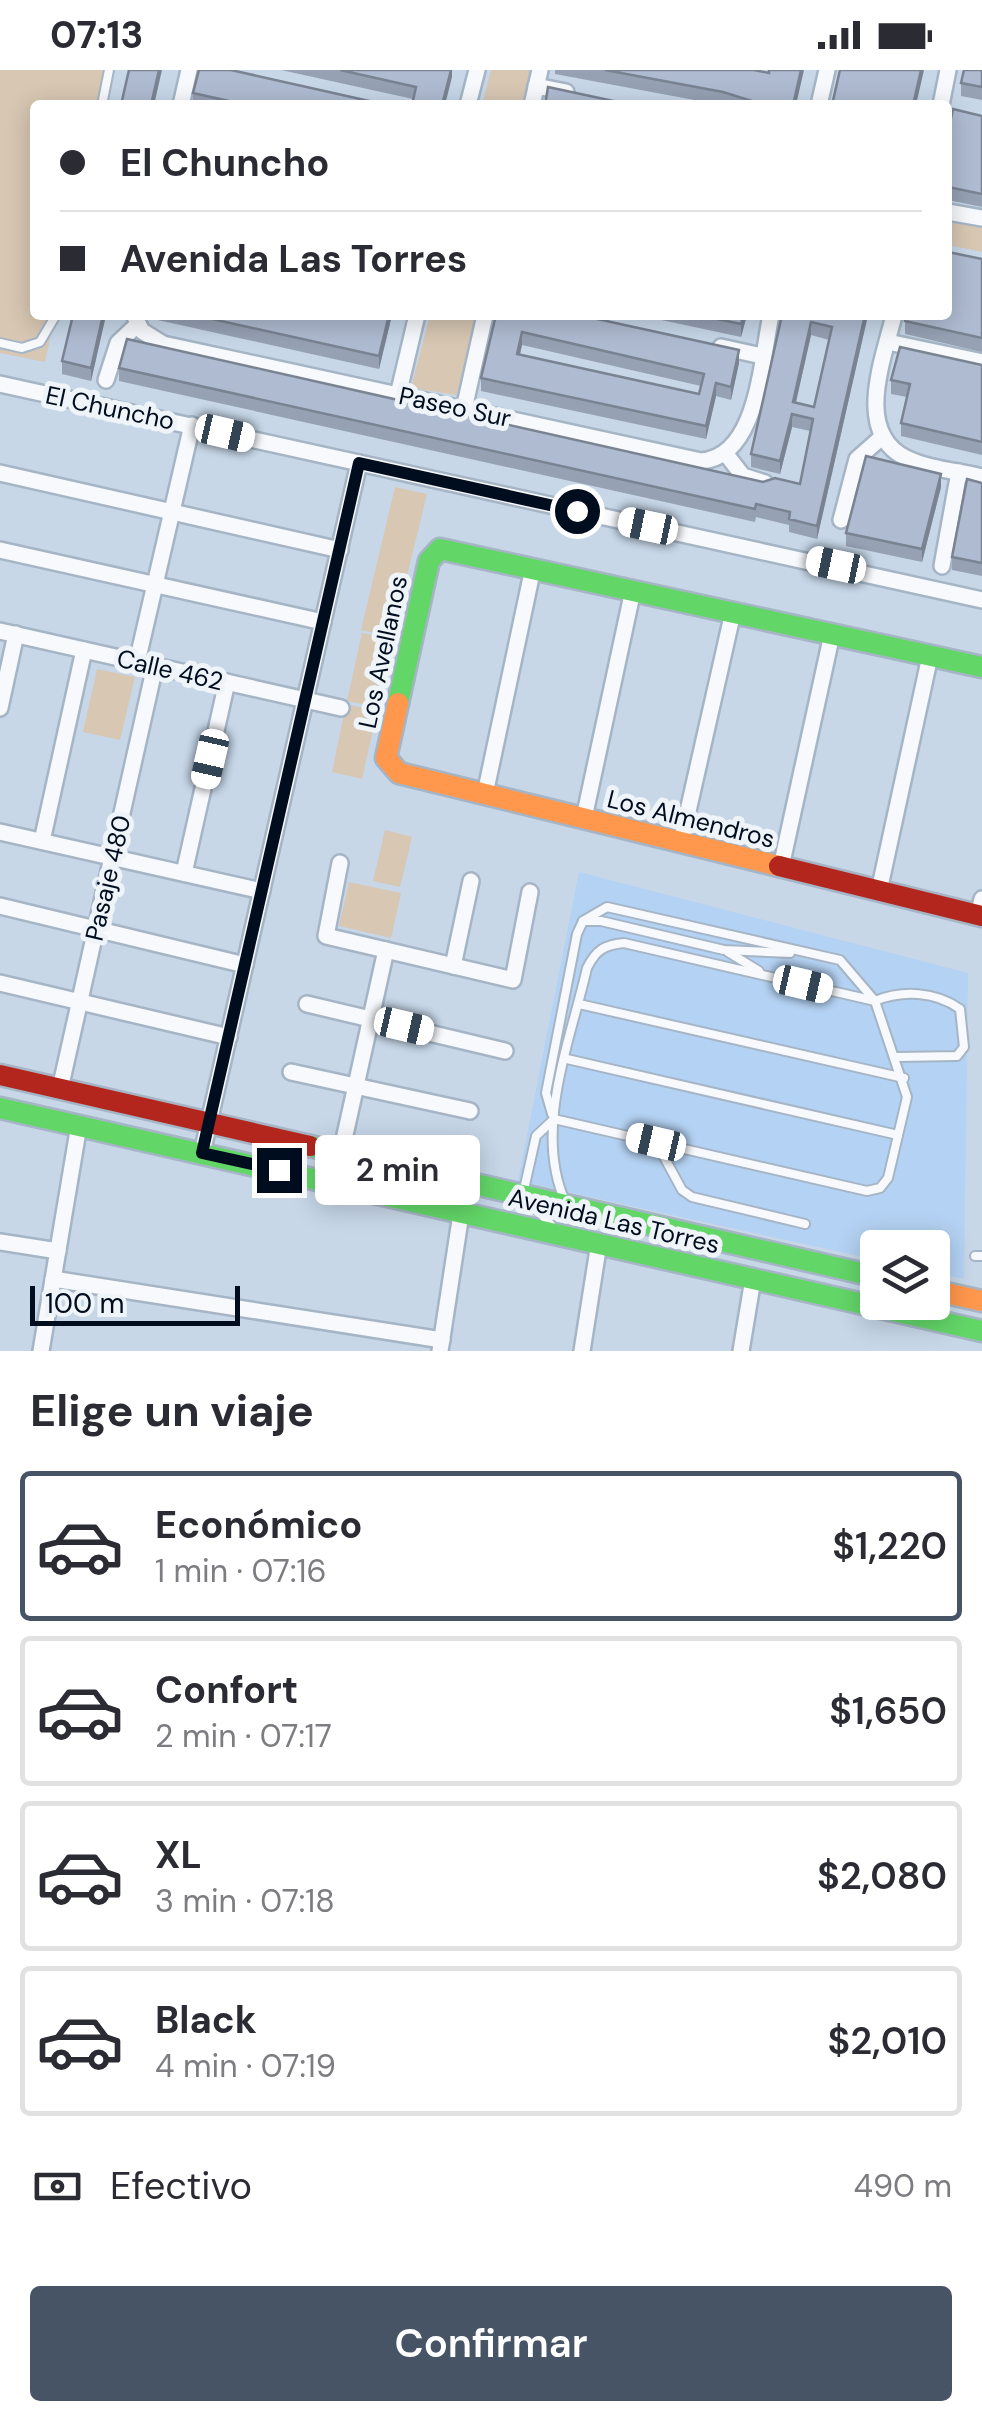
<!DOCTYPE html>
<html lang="es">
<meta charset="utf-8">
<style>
:root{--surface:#fff;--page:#f7f7f7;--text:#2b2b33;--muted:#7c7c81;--line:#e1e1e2;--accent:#465465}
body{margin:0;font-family:"DM Sans",sans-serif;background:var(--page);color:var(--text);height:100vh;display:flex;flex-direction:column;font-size:38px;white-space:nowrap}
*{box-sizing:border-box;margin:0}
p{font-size:32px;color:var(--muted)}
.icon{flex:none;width:55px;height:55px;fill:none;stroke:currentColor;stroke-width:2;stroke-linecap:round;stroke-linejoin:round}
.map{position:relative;height:1281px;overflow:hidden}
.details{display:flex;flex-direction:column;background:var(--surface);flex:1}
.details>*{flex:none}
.hud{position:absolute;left:30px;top:30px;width:922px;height:220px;border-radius:10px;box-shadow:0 5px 25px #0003;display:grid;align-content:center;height:220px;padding:0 30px;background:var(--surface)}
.buttons{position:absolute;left:860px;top:1160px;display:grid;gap:20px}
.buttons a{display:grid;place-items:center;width:90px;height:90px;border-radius:10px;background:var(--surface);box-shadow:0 5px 25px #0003;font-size:50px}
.scale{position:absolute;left:30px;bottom:25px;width:210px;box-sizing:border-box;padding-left:10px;border:5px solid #000d1e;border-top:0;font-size:28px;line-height:35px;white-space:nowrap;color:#000d1e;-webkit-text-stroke:8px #eff4f9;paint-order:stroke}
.end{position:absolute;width:45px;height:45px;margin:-22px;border:12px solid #000d1e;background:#fff;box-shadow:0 0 0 5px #fff}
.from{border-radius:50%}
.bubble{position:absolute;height:70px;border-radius:10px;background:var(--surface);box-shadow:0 5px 25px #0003;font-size:32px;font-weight:600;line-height:70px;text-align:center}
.car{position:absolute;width:30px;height:60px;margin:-30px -15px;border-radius:12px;box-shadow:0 0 8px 2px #0007;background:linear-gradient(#fff 24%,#345 0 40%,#fff 0 76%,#345 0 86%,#fff 0)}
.hud b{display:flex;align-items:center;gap:35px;height:95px;font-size:38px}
.hud b+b{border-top:2px solid var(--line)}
.hud i{width:25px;height:25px;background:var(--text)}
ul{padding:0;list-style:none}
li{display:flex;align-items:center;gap:30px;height:150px;margin:0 20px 15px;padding:0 10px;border:5px solid var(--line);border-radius:10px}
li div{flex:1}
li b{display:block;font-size:38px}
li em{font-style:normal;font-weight:600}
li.on{border-color:var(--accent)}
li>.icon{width:90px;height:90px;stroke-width:1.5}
h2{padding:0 30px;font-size:45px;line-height:120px}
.pay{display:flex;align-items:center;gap:25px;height:110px;padding:0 30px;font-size:38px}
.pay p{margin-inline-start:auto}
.button{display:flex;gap:20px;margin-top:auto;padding:20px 30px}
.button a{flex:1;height:115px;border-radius:10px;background:var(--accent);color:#fff;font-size:40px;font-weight:600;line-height:115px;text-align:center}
.status{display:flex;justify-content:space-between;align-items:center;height:70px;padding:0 50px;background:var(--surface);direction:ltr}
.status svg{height:28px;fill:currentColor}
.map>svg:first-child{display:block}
.built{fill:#b4d2f3}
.green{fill:#d7c7b3}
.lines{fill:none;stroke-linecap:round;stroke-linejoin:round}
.lane-casing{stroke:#a5b5c5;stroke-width:12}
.street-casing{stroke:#a5b5c5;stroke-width:20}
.fast-casing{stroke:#a5b5c5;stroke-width:25}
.slow-casing{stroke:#a5b5c5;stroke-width:25}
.jam-casing{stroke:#a5b5c5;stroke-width:25}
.lane{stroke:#f7f9fc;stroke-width:8}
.street{stroke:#f7f9fc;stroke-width:15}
.fast{stroke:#63d668;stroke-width:20}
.slow{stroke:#ff974d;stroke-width:20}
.jam{stroke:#b3261e;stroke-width:20}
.wall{fill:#96a1b4;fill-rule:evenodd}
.shaded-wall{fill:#7a8392}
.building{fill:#afbbd1;stroke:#7a8392;stroke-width:2.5;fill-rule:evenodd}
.route{stroke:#000d1e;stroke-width:12}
.labels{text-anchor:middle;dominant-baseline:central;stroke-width:10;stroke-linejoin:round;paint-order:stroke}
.street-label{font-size:25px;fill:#000d1e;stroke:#eff4f9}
</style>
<div class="status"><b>07:13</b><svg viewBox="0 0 49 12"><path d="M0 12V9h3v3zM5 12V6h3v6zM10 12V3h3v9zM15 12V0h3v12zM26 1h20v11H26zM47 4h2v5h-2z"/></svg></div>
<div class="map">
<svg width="982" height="1281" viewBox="0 0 982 1281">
<rect width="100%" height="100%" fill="#c7d7e8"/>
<path class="built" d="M579,802l389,101 -4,306 -31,-7 -1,-24h-54l-1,12 -359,-79z"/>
<g class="green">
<path d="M0,0h106l-7,35h-64v210h20l-10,47 -45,-9z"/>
<path d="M491,0h39l-8,35h-40z"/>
<path d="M948,150l34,6v26l-34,-7z"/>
<path d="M430,245h45l-18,80 -46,-7z"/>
<path d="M395,417l32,7 -35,143 -31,-7z"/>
<path d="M362,563l30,6 -14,68 -31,-6z"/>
<path d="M97,599l38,8 -15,63 -37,-8z"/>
<path d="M346,634l31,7 -15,68 -30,-7z"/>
<path d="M385,760l27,7 -12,50 -27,-6z"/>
<path d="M349,812l52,11 -10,45 -52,-12z"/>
</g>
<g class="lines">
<g class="lane-casing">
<g id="lane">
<path d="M102,35l7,-35"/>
<path d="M0,273l22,5 18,-6 16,-27"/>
<path d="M583,851h18l123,29 66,3"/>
<path d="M728,882l31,19"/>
<path d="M579,934l325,74"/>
<path d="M567,989l331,76"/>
<path d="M552,1044l-6,-21 31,-159 6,-13 24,-14 233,53 35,41c27,-11 60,-10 85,8l4,38 -7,9 -60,1"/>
<path d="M656,1072l26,48 10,7 113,27"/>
<path d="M551,1155l-28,-31 13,-58 18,-17 313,72 13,-3 8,-10 19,-81 -32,-96 -251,-58c-20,2 -28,7 -37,25 -16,71 -54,162 -22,233"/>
<path d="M975,1186h7"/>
</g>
</g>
<g class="street-casing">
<g id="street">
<path d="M536,16l30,6"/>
<path d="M181,35l8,-35"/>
<path d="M468,35l9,-35"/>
<path d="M532,35l8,-35"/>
<path d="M819,35l8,-35"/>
<path d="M941,35l7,-35"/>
<path d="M948,142l34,6"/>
<path d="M134,245l8,16 21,13 538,117c57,-4 60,-100 70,-146"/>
<path d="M894,245c-10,43 -41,117 12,143 22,11 52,13 76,19"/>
<path d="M888,272l94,20"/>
<path d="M721,277l41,9"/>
<path d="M106,310l12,-37 20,-19"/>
<path d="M0,314l982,216"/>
<path d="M398,325l19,-80"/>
<path d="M464,339l21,-94"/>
<path d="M726,384l17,22 22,7"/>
<path d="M0,403l340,77"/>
<path d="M841,450l16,-61 26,-23"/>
<path d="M0,480l323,72"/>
<path d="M942,496l17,-94"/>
<path d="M0,561l341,77"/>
<path d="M137,592l55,-237"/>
<path d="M0,638l16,-74"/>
<path d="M485,724l48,-226"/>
<path d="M584,748l49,-228"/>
<path d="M0,762l262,59"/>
<path d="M42,771l42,-191"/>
<path d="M681,772l52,-230"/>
<path d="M340,793l-14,73 187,44 17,-88"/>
<path d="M781,797l51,-233"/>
<path d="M184,803l43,-191"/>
<path d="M879,821l51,-235"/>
<path d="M0,836l245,59"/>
<path d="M978,845l4,-16"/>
<path d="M453,896l18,-85"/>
<path d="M0,913l229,54"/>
<path d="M307,934l198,47"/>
<path d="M291,1002l179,39"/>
<path d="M60,1019l95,-423"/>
<path d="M202,1083l157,-690"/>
<path d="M341,1083l45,-203"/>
<path d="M0,1172l58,9"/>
<path d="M53,1209l389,61"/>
<path d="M41,1281l38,-226"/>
<path d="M440,1281l26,-170"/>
<path d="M582,1281l17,-108"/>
<path d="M741,1281l12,-72"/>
</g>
</g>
<g class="fast-casing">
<g id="fast">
<path d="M398,633l31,-142 11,-12 542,118"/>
<path d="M0,1038l982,223"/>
<path d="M310,1076l568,131"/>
</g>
</g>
<g class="slow-casing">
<g id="slow">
<path d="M398,633l-12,55 13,15 380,93"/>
<path d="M932,1220l50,11"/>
</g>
</g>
<g class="jam-casing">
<g id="jam">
<path d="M779,796l203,50"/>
<path d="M0,1005l310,71"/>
</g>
</g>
<use href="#lane" class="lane"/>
<use href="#street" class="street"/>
<use href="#fast" class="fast"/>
<use href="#slow" class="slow"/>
<use href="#jam" class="jam"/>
</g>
<g class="wall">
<path d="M281,0h171v7l-39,22z"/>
<path d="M555,0h199l42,35h-75l-166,-31z"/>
<path d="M982,0v30l-21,-4v-13z"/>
<path d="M193,23l194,12h-194z"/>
<path d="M982,46v91l-34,-7v-68z"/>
<path d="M982,189v93l-77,-18v-13z"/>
<path d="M73,245h33l-15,66 -29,-7v-13z"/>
<path d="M153,245h239l-13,54 -226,-50z"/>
<path d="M496,245l243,48 -8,37 -15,-4 -10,43 -225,-48v-13zM522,275l179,41 -2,8 -179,-40z"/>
<path d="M638,245h109l-6,22z"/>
<path d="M782,245h86l-51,224 -28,-7v-7l-33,-8 -1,5 -636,-141v-13l644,114 37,2 10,-53 -18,-4 -12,47 -29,-7v-13zM811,265l18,5 -15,67 -18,-5z"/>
<path d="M982,295v90l-81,-19v-13l6,-26 -16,-3v-14z"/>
<path d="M982,413v93l-30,-6v-13z"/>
<path d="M941,417l-19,75 -76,-16v-13z"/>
</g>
<g class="shaded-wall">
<path d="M159,0h3l-8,35h-3z"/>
<path d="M451,0h1v7l-7,28h-3z"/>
<path d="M801,0h3l-8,35h-3z"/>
<path d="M921,0h3l-8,35h-3z"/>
<path d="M103,245h3l-15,66v-13z"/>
<path d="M389,245h3l-13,54v-13z"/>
<path d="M744,245h3l-6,22v-13z"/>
<path d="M865,245h3l-51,224v-13z"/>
<path d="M811,252v13l-18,80v-13z"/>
<path d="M522,262v13l-5,22v-13z"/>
<path d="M739,280v13l-8,37v-13z"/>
<path d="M716,313v13l-10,43v-13z"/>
<path d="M792,344v13l-12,47v-13z"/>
<path d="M941,404v13l-19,75v-13z"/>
</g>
<g class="building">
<path d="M129,0h30l-8,35h-30z"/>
<path d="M199,0h32l156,35h-140l-54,-12z"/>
<path d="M340,0h111l-9,35h-30l4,-18z"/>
<path d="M605,0h149l15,3v-3h32l-8,35h-28l-42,-13z"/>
<path d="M840,0h81l-8,35h-81z"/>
<path d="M964,0h18v17l-21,-4z"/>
<path d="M548,17l84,18h-87z"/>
<path d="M953,39l29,7v78l-34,-7v-55z"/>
<path d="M948,182l34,7v79l-77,-17 1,-6h42z"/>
<path d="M73,245h30l-12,53 -29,-7z"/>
<path d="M194,245h195l-10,41z"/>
<path d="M496,245h83l160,35 -8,37 -15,-4 -10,43 -225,-48zM522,262l182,42 -5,20 -182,-40z"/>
<path d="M698,245h46l-3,9z"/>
<path d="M782,245h83l-48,211 -28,-7 1,-7 -34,-8 -1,5 -636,-141 8,-29 636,143 12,-4 25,6 13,-65 -21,-5 -12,47 -29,-7zM811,252l21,5 -18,80 -21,-5z"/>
<path d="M900,277l82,18v77l-81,-19 9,-39 -19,-4z"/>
<path d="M866,386l75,18 -19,75 -76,-16z"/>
<path d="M967,409l15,4v80l-30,-6z"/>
</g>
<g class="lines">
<path class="route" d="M279,1100l-77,-17 157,-690 218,48"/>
</g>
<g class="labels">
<g class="street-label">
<text transform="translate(455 337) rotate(12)">Paseo Sur</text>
<text transform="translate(110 338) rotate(12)">El Chuncho</text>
<text transform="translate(383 582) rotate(-78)">Los Avellanos</text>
<text transform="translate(170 600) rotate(13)">Calle 462</text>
<text transform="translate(691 749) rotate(14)">Los Almendros</text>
<text transform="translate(108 808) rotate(-77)">Pasaje 480</text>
<text transform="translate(614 1151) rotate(13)">Avenida Las Torres</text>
</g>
</g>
</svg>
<div class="buttons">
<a><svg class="icon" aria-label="layers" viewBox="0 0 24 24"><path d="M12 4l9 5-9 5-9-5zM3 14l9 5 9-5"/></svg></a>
</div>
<div class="scale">100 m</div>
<i class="end from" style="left:577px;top:441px"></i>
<i class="end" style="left:279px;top:1100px"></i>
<div class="bubble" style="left:315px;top:1065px;width:165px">2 min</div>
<i class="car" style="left:225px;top:363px;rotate:103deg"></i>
<i class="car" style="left:648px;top:456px;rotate:282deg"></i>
<i class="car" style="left:836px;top:495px;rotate:282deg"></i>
<i class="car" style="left:210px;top:689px;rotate:193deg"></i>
<i class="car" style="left:803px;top:914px;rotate:103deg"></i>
<i class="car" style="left:404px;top:956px;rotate:103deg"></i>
<i class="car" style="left:656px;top:1072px;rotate:283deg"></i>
<div class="hud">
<b><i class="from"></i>El Chuncho</b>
<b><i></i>Avenida Las Torres</b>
</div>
</div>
<section class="details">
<h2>Elige un viaje</h2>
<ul>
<li class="on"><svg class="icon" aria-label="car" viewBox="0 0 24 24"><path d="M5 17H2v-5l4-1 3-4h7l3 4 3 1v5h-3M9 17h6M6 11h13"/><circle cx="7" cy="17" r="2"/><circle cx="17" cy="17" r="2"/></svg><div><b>Económico</b><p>1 min · 07:16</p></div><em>$1,220</em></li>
<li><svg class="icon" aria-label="car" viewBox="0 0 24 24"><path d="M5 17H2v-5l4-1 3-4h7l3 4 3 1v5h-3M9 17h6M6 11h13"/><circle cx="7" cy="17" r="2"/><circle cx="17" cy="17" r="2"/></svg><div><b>Confort</b><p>2 min · 07:17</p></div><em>$1,650</em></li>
<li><svg class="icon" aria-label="car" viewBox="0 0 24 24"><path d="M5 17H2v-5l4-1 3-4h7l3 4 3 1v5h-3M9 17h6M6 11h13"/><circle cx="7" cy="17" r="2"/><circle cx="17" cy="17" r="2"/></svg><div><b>XL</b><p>3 min · 07:18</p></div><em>$2,080</em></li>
<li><svg class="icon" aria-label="car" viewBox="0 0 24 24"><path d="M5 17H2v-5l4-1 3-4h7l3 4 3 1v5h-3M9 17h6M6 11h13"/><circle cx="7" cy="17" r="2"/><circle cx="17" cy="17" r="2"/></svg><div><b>Black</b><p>4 min · 07:19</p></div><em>$2,010</em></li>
</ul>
<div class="pay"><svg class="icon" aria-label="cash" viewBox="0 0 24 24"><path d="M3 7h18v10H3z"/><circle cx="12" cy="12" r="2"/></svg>Efectivo<p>490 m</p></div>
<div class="button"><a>Confirmar</a></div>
</section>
